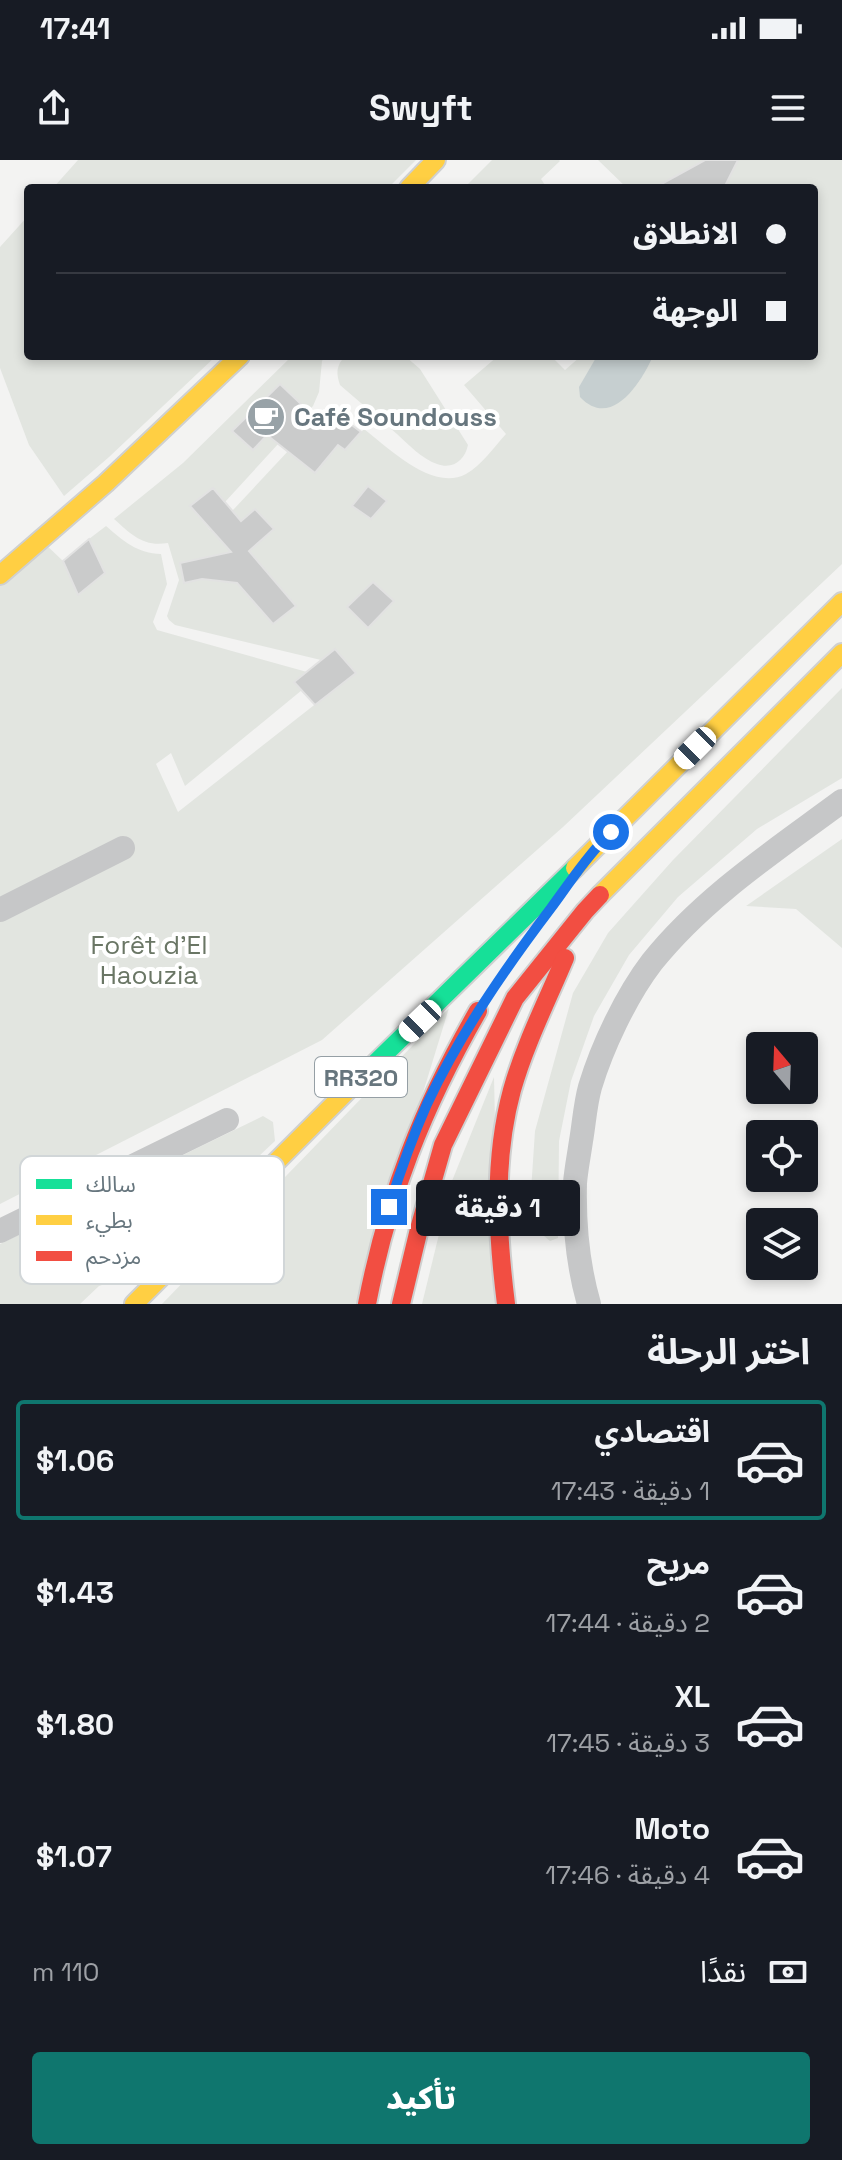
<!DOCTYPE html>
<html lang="ar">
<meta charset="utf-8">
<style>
:root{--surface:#171b24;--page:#20242c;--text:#f1f3f6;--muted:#9ea1a6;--line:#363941;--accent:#0f766e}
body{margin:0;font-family:"Space Grotesk","Noto Sans Arabic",sans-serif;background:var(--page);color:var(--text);direction:rtl;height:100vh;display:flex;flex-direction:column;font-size:30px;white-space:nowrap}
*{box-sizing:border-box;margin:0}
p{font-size:26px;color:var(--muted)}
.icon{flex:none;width:44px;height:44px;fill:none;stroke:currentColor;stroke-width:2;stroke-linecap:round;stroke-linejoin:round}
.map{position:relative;height:1144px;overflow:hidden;direction:ltr}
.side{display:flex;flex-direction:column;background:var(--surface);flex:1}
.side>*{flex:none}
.hud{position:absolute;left:24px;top:24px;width:794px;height:176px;border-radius:8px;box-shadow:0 4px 12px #0003;direction:rtl;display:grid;align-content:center;height:176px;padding:0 32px;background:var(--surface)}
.needle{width:52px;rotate:341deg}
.controls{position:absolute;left:746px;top:872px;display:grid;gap:16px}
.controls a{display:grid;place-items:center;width:72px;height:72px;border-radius:8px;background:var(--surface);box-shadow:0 4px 12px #0003;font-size:40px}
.end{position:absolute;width:36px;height:36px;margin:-18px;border:10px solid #1a73e8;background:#fff;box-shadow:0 0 0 4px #fff}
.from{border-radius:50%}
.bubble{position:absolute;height:56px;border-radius:8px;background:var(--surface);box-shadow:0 4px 12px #0003;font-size:26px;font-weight:800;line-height:56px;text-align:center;direction:rtl}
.car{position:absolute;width:24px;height:48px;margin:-24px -12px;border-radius:10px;box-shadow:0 0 6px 2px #0007;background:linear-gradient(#fff 24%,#345 0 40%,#fff 0 76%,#345 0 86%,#fff 0)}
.hud b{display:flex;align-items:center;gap:28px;height:76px;font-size:30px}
.hud b+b{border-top:2px solid var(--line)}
.hud i{width:20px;height:20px;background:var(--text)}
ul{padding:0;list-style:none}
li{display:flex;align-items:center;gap:24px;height:120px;margin:0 16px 12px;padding:0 16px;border:4px solid transparent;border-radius:8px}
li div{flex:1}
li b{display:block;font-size:30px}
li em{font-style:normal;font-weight:800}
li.selected{border-color:var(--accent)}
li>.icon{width:72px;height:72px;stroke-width:1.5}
h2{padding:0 32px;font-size:36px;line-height:96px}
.pay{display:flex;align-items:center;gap:20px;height:88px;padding:0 32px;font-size:30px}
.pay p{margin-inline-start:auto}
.primary-button{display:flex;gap:16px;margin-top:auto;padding:16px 32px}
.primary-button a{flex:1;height:92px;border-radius:8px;background:var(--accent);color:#fff;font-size:32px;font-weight:800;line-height:92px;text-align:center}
.status{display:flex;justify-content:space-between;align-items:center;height:56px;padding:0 40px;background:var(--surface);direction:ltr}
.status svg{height:22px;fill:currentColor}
header{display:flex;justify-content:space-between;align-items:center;height:104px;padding:0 32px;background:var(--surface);font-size:36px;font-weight:800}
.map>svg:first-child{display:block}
.green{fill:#e2e5e0}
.water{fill:#c6cfd0}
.building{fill:#cacbcb;stroke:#e2e2e2;stroke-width:2}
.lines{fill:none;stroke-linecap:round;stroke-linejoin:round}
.fast-casing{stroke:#cfd0d0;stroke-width:22}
.slow-casing{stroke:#cfd0d0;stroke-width:22}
.jam-casing{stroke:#cfd0d0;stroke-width:22}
.street{stroke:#c6c7c8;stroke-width:24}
.fast{stroke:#16e098;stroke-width:18}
.slow{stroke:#ffcf43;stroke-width:18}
.jam{stroke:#f24e42;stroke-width:18}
.route{stroke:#1a73e8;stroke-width:10}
.labels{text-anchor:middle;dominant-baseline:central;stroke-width:8;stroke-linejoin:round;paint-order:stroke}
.shield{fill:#fff;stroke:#959fa5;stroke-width:2}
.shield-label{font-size:24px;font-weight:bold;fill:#67767e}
.poi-label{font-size:26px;font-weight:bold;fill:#67767e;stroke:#fff;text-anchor:start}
.park-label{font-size:26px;fill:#6a7665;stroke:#fff}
.key{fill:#fff;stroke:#d1d6d8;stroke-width:2}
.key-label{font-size:22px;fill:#67767e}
</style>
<div class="status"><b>17:41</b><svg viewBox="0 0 49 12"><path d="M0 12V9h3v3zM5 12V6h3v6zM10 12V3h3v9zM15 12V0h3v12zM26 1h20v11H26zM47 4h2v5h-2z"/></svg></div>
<header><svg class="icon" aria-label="menu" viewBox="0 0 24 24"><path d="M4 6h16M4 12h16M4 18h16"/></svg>Swyft<svg class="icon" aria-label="share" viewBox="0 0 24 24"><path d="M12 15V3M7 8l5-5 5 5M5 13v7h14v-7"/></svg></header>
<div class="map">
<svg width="842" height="1144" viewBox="0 0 842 1144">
<rect width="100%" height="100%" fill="#f3f3f2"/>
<g class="green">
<path d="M78,0h338l-28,28h-335z"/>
<path d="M492,0h67l1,1 -19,18 6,9h-83z"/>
<path d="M598,0h244v404l-279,263 -241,213 -322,164v-629l41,-35 22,21 16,34 25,-22 -15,-34 17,-13c16,14 32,28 55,28l6,30 -14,38 4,8 150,42 -13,10 8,8 -117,96 -14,-33 -15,11 22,48 177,-139 -20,-24 -14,11 -146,-35 -6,-5 -2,-4 12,-36 -11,-37c-25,4 -36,-8 -54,-24l69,-56 109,-107h33l-3,5 -3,31 -6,14 -88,96 -12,-14 -23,18 20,24 24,-21 70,-75 11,-5 30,21 19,-21c25,19 68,63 102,45 16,-9 28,-27 40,-40l-42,-49 34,-29h53l14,14 16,-14h233v-168h-187z"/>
<path d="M28,56v140h188l-107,101 -45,39 -35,-51 -29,-77v-121z"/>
<path d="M345,196h60l15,13 48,76c-3,15 -15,25 -31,19 -15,-5 -29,-20 -40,-30 -19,-16 -38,-33 -57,-49 -4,-12 -4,-19 5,-29z"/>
<path d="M842,528v90l-85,51 -79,68 -49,58 -35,61 -23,65 -12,60 -1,97 -8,3 -12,-10 -8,-25 5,-75 38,-138 35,-60 65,-73z"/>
<path d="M842,679v109l-46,-39 -50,-3z"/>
<path d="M449,848l-91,296h-196z"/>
<path d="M494,917l5,227h-77l30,-123z"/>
<path d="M263,956l10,6 2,19 -143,134 -33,11 -19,18h-80v-60z"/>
</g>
<path class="water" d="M597,196h56c-12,27 -42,74 -73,41l-1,-10z"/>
<g class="building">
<path d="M705,0h33l-14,28h-70z"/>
<path d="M280,224l41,39 11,-13 29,22 -16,18 -7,-5 -23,28 -48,-38 -14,15 -21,-19z"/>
<path d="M368,326l19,15 -16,18 -19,-13z"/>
<path d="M213,328l28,33 14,-12 19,20 -25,22 47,55 -23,18 -36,-41 -35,-4 -18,4 -4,-20 51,-11 -41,-46z"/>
<path d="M89,379l16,34 -27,22 -15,-34z"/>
<path d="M373,422l21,19 -26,27 -21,-21z"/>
<path d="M335,489l21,24 -41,32 -21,-23z"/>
</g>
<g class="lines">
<g class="fast-casing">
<path id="fast" d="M356,922l219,-214"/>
</g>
<g class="slow-casing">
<g id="slow">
<path d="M409,28l27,-28"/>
<path d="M0,415l106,-92 134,-127"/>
<path d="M575,708l267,-266"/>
<path d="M600,735l242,-242"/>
<path d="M134,1144l222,-222"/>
</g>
</g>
<g class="jam-casing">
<g id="jam">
<path d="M367,1144c21,-109 56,-197 111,-293"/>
<path d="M401,1144l18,-75 24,-84 72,-147 70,-87 15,-16"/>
<path d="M506,1144c-9,-71 -13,-144 6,-214 13,-46 35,-89 53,-132"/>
</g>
</g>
<g class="street">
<path d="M0,750l123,-62"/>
<path d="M0,1071l227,-111"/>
<path d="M589,1144c-11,-38 -15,-81 -14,-121 1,-13 4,-28 6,-42 3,-17 4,-36 9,-54 12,-40 36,-91 62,-125 52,-65 124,-112 190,-161"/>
</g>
<use href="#fast" class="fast"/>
<use href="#slow" class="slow"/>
<use href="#jam" class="jam"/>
</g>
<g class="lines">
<path class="route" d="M389,1047c11,-35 23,-69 38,-103 33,-70 77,-134 124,-196 19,-26 37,-53 60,-76"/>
</g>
<defs>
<g id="cafe-disc" transform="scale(2)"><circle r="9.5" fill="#98a2a7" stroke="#fff"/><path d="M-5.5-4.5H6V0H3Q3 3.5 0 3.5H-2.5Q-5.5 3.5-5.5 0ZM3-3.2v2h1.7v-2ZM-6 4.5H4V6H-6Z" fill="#fff"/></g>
</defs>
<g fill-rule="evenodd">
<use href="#cafe-disc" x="266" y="257"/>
</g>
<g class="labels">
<rect class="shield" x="315" y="897" width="92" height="40" rx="6"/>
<g class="shield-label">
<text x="361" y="917">RR320</text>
</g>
<g class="poi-label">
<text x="294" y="257">Café Soundouss</text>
</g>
<g class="park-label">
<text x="149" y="785">Forêt d'El<tspan x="149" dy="30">Haouzia</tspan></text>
</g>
</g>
<rect x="20" y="996" width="264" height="128" rx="12" class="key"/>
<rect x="36" y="1019" width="36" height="10" fill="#16e098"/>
<rect x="36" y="1055" width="36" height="10" fill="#ffcf43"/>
<rect x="36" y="1091" width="36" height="10" fill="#f24e42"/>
<g class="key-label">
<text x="86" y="1032">سالك</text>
<text x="86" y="1068">بطيء</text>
<text x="86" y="1104">مزدحم</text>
</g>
</svg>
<div class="controls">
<a><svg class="needle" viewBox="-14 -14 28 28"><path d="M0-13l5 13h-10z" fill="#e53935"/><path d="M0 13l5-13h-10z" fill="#9ea1a6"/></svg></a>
<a><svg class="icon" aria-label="locate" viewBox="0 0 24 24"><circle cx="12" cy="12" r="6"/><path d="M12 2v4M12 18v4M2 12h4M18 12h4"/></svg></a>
<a><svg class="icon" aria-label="layers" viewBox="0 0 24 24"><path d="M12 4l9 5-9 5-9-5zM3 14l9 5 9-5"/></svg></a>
</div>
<i class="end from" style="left:611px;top:672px"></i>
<i class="end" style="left:389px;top:1047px"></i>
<div class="bubble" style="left:416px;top:1020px;width:164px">1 دقيقة</div>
<i class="car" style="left:695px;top:588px;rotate:225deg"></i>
<i class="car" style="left:420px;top:861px;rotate:226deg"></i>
<div class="hud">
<b><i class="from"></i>الانطلاق</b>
<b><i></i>الوجهة</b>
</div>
</div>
<section class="side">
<h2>اختر الرحلة</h2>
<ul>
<li class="selected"><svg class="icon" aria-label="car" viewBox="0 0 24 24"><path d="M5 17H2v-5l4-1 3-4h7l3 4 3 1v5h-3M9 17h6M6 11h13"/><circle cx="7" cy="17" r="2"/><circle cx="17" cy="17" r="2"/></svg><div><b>اقتصادي</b><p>1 دقيقة · 17:43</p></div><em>$1.06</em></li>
<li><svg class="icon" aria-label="car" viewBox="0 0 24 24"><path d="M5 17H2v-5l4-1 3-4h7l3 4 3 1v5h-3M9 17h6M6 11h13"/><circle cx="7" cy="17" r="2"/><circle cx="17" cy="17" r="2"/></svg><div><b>مريح</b><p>2 دقيقة · 17:44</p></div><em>$1.43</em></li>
<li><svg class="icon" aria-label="car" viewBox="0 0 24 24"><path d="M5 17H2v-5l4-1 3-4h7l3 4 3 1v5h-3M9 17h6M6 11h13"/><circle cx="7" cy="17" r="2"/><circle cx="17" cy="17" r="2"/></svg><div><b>XL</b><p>3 دقيقة · 17:45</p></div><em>$1.80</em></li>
<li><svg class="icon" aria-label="car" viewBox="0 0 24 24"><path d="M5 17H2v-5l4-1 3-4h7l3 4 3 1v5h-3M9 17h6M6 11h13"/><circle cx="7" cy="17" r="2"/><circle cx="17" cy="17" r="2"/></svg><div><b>Moto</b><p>4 دقيقة · 17:46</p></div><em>$1.07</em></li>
</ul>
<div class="pay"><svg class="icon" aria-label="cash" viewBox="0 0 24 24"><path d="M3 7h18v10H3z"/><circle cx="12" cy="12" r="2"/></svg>نقدًا<p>110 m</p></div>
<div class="primary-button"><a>تأكيد</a></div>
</section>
